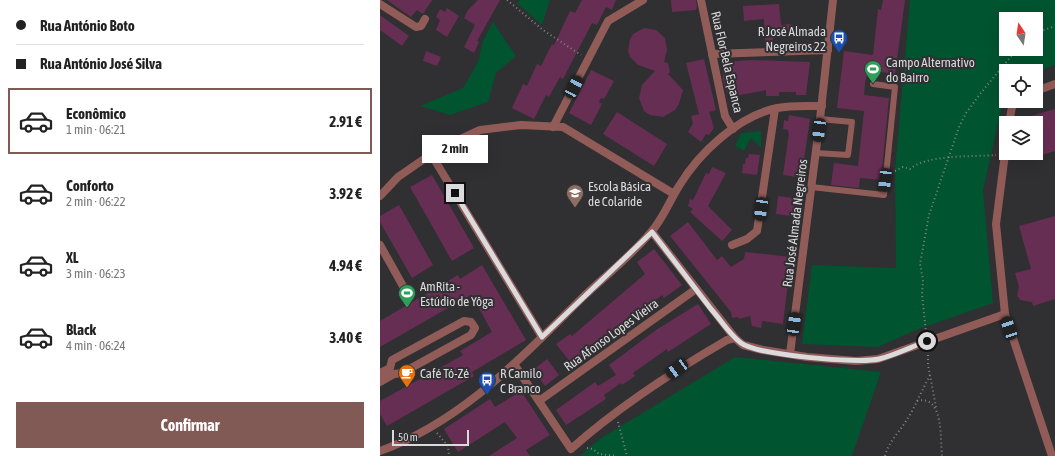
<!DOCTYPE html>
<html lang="pt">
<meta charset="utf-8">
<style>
:root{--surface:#fff;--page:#f6f6f6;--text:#222;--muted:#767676;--line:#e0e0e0;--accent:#815955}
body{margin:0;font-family:"Asap Condensed",sans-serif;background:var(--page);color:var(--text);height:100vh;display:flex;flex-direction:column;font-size:15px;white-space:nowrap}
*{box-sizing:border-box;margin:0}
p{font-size:13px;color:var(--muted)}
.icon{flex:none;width:22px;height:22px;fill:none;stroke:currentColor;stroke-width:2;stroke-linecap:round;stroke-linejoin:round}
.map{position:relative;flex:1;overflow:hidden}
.sheet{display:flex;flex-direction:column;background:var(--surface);width:380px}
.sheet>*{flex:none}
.guide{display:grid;align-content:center;height:88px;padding:0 16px;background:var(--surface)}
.needle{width:26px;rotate:347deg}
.controls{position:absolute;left:619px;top:12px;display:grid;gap:8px}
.controls a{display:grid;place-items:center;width:44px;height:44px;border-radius:0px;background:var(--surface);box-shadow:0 4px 16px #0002;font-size:20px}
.scale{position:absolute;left:12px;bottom:10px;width:77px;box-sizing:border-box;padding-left:4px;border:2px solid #dbdadd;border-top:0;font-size:11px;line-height:14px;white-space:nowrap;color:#dbdadd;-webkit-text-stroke:3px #302f32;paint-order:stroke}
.end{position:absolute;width:18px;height:18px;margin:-9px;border:5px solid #dbdadd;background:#111;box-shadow:0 0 0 2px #111}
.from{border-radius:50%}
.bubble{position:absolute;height:28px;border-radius:0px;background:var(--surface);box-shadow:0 4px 16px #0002;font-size:13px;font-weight:700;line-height:28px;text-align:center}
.car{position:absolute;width:12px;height:24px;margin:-12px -6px;border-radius:5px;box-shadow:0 0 3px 1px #0007;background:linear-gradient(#222 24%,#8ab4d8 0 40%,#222 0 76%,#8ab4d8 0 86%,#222 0)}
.guide b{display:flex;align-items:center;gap:14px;height:38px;font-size:15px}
.guide b+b{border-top:1px solid var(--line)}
.guide i{width:10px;height:10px;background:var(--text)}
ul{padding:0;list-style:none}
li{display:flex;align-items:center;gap:12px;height:66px;margin:0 8px 6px;padding:0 8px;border:2px solid transparent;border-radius:0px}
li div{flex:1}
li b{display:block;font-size:15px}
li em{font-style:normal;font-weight:700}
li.current{border-color:var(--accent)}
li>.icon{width:36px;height:36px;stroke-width:1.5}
.primary-button{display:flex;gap:8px;margin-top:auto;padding:8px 16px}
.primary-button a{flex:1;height:46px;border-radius:0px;background:var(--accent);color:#fff;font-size:16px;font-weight:700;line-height:46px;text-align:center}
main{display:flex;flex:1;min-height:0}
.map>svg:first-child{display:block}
.green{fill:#015430;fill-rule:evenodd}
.building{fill:#672e53}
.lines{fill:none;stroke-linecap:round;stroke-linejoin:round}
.path{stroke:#838285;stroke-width:2;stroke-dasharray:1 3;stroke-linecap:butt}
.service{stroke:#915c58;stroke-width:6}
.minor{stroke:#915c58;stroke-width:8}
.route{stroke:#dbdadd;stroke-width:5}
.labels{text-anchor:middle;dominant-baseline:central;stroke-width:4;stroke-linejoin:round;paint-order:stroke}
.poi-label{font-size:13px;fill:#dbdadd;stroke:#302f32;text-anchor:start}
.street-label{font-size:13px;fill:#dbdadd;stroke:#302f32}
</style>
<main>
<section class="sheet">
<div class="guide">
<b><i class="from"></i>Rua António Boto</b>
<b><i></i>Rua António José Silva</b>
</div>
<ul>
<li class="current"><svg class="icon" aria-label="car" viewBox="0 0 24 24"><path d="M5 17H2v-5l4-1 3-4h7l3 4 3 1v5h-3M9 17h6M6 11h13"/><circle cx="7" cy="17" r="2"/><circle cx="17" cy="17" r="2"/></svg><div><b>Econômico</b><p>1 min · 06:21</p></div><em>2.91 €</em></li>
<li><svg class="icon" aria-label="car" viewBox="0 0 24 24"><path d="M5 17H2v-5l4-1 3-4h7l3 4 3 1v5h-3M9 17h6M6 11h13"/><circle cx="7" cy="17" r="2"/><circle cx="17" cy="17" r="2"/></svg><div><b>Conforto</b><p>2 min · 06:22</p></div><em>3.92 €</em></li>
<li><svg class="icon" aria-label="car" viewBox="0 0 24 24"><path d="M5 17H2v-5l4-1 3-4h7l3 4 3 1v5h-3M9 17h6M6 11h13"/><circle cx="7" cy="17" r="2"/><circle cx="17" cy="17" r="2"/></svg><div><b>XL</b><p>3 min · 06:23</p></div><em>4.94 €</em></li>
<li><svg class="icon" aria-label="car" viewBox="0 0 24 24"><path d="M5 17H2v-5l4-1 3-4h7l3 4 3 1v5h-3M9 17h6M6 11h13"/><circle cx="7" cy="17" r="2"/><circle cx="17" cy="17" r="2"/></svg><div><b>Black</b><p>4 min · 06:24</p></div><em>3.40 €</em></li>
</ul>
<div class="primary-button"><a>Confirmar</a></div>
</section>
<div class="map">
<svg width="675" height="456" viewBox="0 0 675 456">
<rect width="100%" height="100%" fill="#302f32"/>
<g class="green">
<path d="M140,0h30l-8,25 -25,-22z"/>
<path d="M530,0h145v65l-19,7 -30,-1v18l-23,101 10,113 -77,27 -38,17 -76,-3 10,-79 84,3 -1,-97zM626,19h30v30h-30z"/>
<path d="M113,22l23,34 -20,17 -8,29 -38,13 -30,-9 43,-18 15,-26 5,-21z"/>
<path d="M381,131v17l-10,-10 -7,13 -9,-5 6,-13z"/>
<path d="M355,357l146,15 -29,84h-272l18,-16z"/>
</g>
<g class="building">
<path d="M7,0h45l-9,14 -6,-4 -6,7z"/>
<path d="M98,0h22l-23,41 2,1 -5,11 -10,-6 11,-22 -11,-7 4,-8z"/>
<path d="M202,0h34l-4,10 -6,-3 -9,18 -5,-2 -29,56 -3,-2 -11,20 -3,-2 -12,24 -22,-11 11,-24 4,2 10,-22 4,2 11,-22 2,1 16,-34 5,2z"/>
<path d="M291,0h25l1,7 -1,3 -24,2z"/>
<path d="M503,0h22l-10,74 -27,-4 -3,13 -1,12 25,3 -8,82 -21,-2 -1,10 -28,-3 3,-22 24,3 6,-55 -27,-3 7,-57 29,4 5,-46 3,1z"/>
<path d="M399,4l2,21 10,-1 1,11 -19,3v4l-8,1 -1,-24 -20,2 -1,-15z"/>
<path d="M67,8l12,8 -12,21 -11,-7 4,-10 -4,-3 4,-8 5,3z"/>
<path d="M0,15l29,21 -7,10 -22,-16z"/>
<path d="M264,28l12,2 9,8 2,12 -3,12 4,1 2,9 -2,2 15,16 -4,14 -4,6 -12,7 -13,-2 -6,-4 -5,-13 3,-13 13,-14 -17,-6 -8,-8 -2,-6 2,-12 3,-5z"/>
<path d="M46,51l15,6 -4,9 -14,-5z"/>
<path d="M324,59l12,51 -7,2 5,16 -5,7 -3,-1 -5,8 -13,-10 5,-9 -2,-7 8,-2 -13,-51z"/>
<path d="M371,60l59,2 -4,33h-10v-3h-17v4h-13v-6l-37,7 -6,-17v-18z"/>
<path d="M211,70l23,11 -10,18 -3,-1 -2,4 3,2 -11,21 -22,-12z"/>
<path d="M675,109v42l-13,4 -6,-21v-11h-3l-2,-7z"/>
<path d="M237,112l50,32 -13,22 -51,-32z"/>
<path d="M409,115l21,4 -8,54 -6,-1v5l-13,-2 6,-42h-1v-3l-5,-1 1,-9 4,1z"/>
<path d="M369,154l11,1 -3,20 -15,-2 1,-9h2l1,-6h2z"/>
<path d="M332,167l14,6 -18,33 24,24 -10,11 -32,-29 3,-3 -5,-3 2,-7 3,1 13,-27 3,1z"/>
<path d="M52,175l42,73 -22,13 -42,-74z"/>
<path d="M398,196l23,3 -2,18 -23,-3z"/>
<path d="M19,205l34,60 -21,13 -32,-56v-6z"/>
<path d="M675,216v83l-22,7 -1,-4 -12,-2 -3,-5 2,-8 -4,-14 16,-4 -12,-43z"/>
<path d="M308,222l29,38 5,-4 9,11 13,-8 1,-7 46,5 -8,67 -21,-3 -1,7 -9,-2 -2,-10 -11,3 -1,-2 -6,1 -1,-6 -61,-76z"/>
<path d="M274,249l28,36 -18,13 -2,-3 -21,17 -2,-1 -68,52 -15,-19 14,-10 2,2 73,-62 -8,-12z"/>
<path d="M102,265l44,75 -54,32 2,4 -87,50 -7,-12v-13l83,-46 -3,-4 32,-19 -18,-33 -3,1 -2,-4 -89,51v-26l78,-46 2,4z"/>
<path d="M318,304l13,20 -43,28 -1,-3 -34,24 2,3 -13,9 -1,-2 -17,12 2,4 -40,26 -10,-15 39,-28 3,4 18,-11 -7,-10 47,-35z"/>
<path d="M167,359l12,16 -14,11 -12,-16z"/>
<path d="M141,391l29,44 -24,15 4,6h-41l28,-18 -12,-16 -47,30 -14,-23 46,-30 5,8z"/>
</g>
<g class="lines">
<g class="path">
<path d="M127,0l36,30 38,25"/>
<path d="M656,33l19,-7"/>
<path d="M515,171l8,-4 7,2c17,-15 64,-12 86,-14"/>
<path d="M546,333l-4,-39 1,-14 -3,-16 9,-49 30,-88 7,-14 14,-19 37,-45"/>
<path d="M548,351v14l8,42"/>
<path d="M537,401l13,-26"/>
<path d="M238,422l9,34"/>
<path d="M57,433l11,13 1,10"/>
<path d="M207,448l6,1 6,5 18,2"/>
<path d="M505,456c4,-15 13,-22 21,-35 4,-6 8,-13 11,-20 27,-7 23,38 25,55"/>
</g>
<g class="service">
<path d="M436,153l32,2 4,-33 -32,-3"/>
<path d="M431,187l73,8 11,-108 -22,-3"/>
</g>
<g class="minor">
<path d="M321,0l24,116 8,13"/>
<path d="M0,4l36,23 5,-1 4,-7"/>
<path d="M332,54l116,-4"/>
<path d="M656,91l19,-7"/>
<path d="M629,123l3,-16 4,-6"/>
<path d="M173,127l55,-106 35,-21"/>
<path d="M626,146l-10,78 9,90 47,142"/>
<path d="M51,154l111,183"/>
<path d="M0,196l18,-19 39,-27 43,-20 41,-5 42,2 111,67"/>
<path d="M272,232l83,106 8,7 20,5 44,7 49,4 22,-2 127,-45"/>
<path d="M0,245l28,50"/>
<path d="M352,245l15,-6 10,-8 18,-122"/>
<path d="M410,354l30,-235 13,-119"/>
<path d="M134,364l57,85c47,-42 101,-77 156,-109l8,-2"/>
<path d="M0,373l10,-5 2,-8 72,-39 7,1 4,6 -4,7 -69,38 -8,1 -14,8"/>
<path d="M159,401l157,-112"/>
<path d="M0,451c81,-29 141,-93 201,-152 23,-22 50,-43 70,-67 12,-13 19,-32 28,-46 20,-33 59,-70 98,-78 15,-3 29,-2 45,-2"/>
</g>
</g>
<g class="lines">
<path class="route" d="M75,193l87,144 110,-105c20,26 39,51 59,77 10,11 18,25 30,34 16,12 117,21 138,16 16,-4 32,-12 48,-18"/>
</g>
<defs>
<g id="bus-pin" transform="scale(0.9)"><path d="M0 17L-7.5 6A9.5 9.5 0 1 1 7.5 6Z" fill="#1a4fb4" stroke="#302f32"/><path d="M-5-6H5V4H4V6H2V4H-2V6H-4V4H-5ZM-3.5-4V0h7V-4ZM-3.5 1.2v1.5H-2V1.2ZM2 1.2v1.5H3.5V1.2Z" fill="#fff"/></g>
<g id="stadium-pin" transform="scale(0.9)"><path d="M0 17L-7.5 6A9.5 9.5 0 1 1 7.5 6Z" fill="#2e9e5b" stroke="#302f32"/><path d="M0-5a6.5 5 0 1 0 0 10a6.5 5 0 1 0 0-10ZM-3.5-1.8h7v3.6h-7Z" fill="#fff"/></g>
<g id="school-pin" transform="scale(0.9)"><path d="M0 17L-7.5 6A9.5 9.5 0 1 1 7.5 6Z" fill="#8d6e63" stroke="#302f32"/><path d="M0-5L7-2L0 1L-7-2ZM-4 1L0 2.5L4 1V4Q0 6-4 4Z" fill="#fff"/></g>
<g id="cafe-pin" transform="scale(0.9)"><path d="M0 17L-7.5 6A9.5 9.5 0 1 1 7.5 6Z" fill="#e8710a" stroke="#302f32"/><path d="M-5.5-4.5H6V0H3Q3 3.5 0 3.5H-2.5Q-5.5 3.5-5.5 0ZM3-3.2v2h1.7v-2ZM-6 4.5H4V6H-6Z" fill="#fff"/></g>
</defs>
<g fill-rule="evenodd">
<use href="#bus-pin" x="459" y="38"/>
<use href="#stadium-pin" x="493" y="69"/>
<use href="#school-pin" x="195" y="193"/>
<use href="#stadium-pin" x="27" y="293"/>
<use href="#cafe-pin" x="27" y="373"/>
<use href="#bus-pin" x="107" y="380"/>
</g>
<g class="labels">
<g class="poi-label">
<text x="446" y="31" text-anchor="end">R José Almada<tspan x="446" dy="15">Negreiros 22</tspan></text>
<text x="506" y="62">Campo Alternativo<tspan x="506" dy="15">do Bairro</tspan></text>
<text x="208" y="186">Escola Básica<tspan x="208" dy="15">de Colaride</tspan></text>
<text x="40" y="286">AmRita -<tspan x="40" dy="15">Estúdio de Yôga</tspan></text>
<text x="40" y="373">Café Tó-Zé</text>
<text x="120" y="373">R Camilo<tspan x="120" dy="15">C Branco</tspan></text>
</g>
<g class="street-label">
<text transform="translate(347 62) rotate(77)">Rua Flor Bela Espanca</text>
<text transform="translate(415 223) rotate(-83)">Rua José Almada Negreiros</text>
<text transform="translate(231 335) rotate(-36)">Rua Afonso Lopes Vieira</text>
</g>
</g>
</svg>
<div class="controls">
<a><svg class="needle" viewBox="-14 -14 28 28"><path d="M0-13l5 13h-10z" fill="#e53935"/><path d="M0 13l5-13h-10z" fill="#767676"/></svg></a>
<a><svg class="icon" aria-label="locate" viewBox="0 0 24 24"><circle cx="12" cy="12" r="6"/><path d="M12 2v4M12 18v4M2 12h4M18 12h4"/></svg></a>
<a><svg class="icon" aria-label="layers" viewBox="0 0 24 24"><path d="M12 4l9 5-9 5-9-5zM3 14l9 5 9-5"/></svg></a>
</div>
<div class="scale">50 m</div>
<i class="end from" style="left:547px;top:341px"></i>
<i class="end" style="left:75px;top:193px"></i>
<div class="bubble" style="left:42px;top:135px;width:66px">2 min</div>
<i class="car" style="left:194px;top:87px;rotate:28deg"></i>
<i class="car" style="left:439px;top:130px;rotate:187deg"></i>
<i class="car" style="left:505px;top:180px;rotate:186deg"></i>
<i class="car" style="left:381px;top:209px;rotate:188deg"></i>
<i class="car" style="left:414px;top:324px;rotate:8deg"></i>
<i class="car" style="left:629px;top:328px;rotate:341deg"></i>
<i class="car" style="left:297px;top:369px;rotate:234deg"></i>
</div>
</main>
